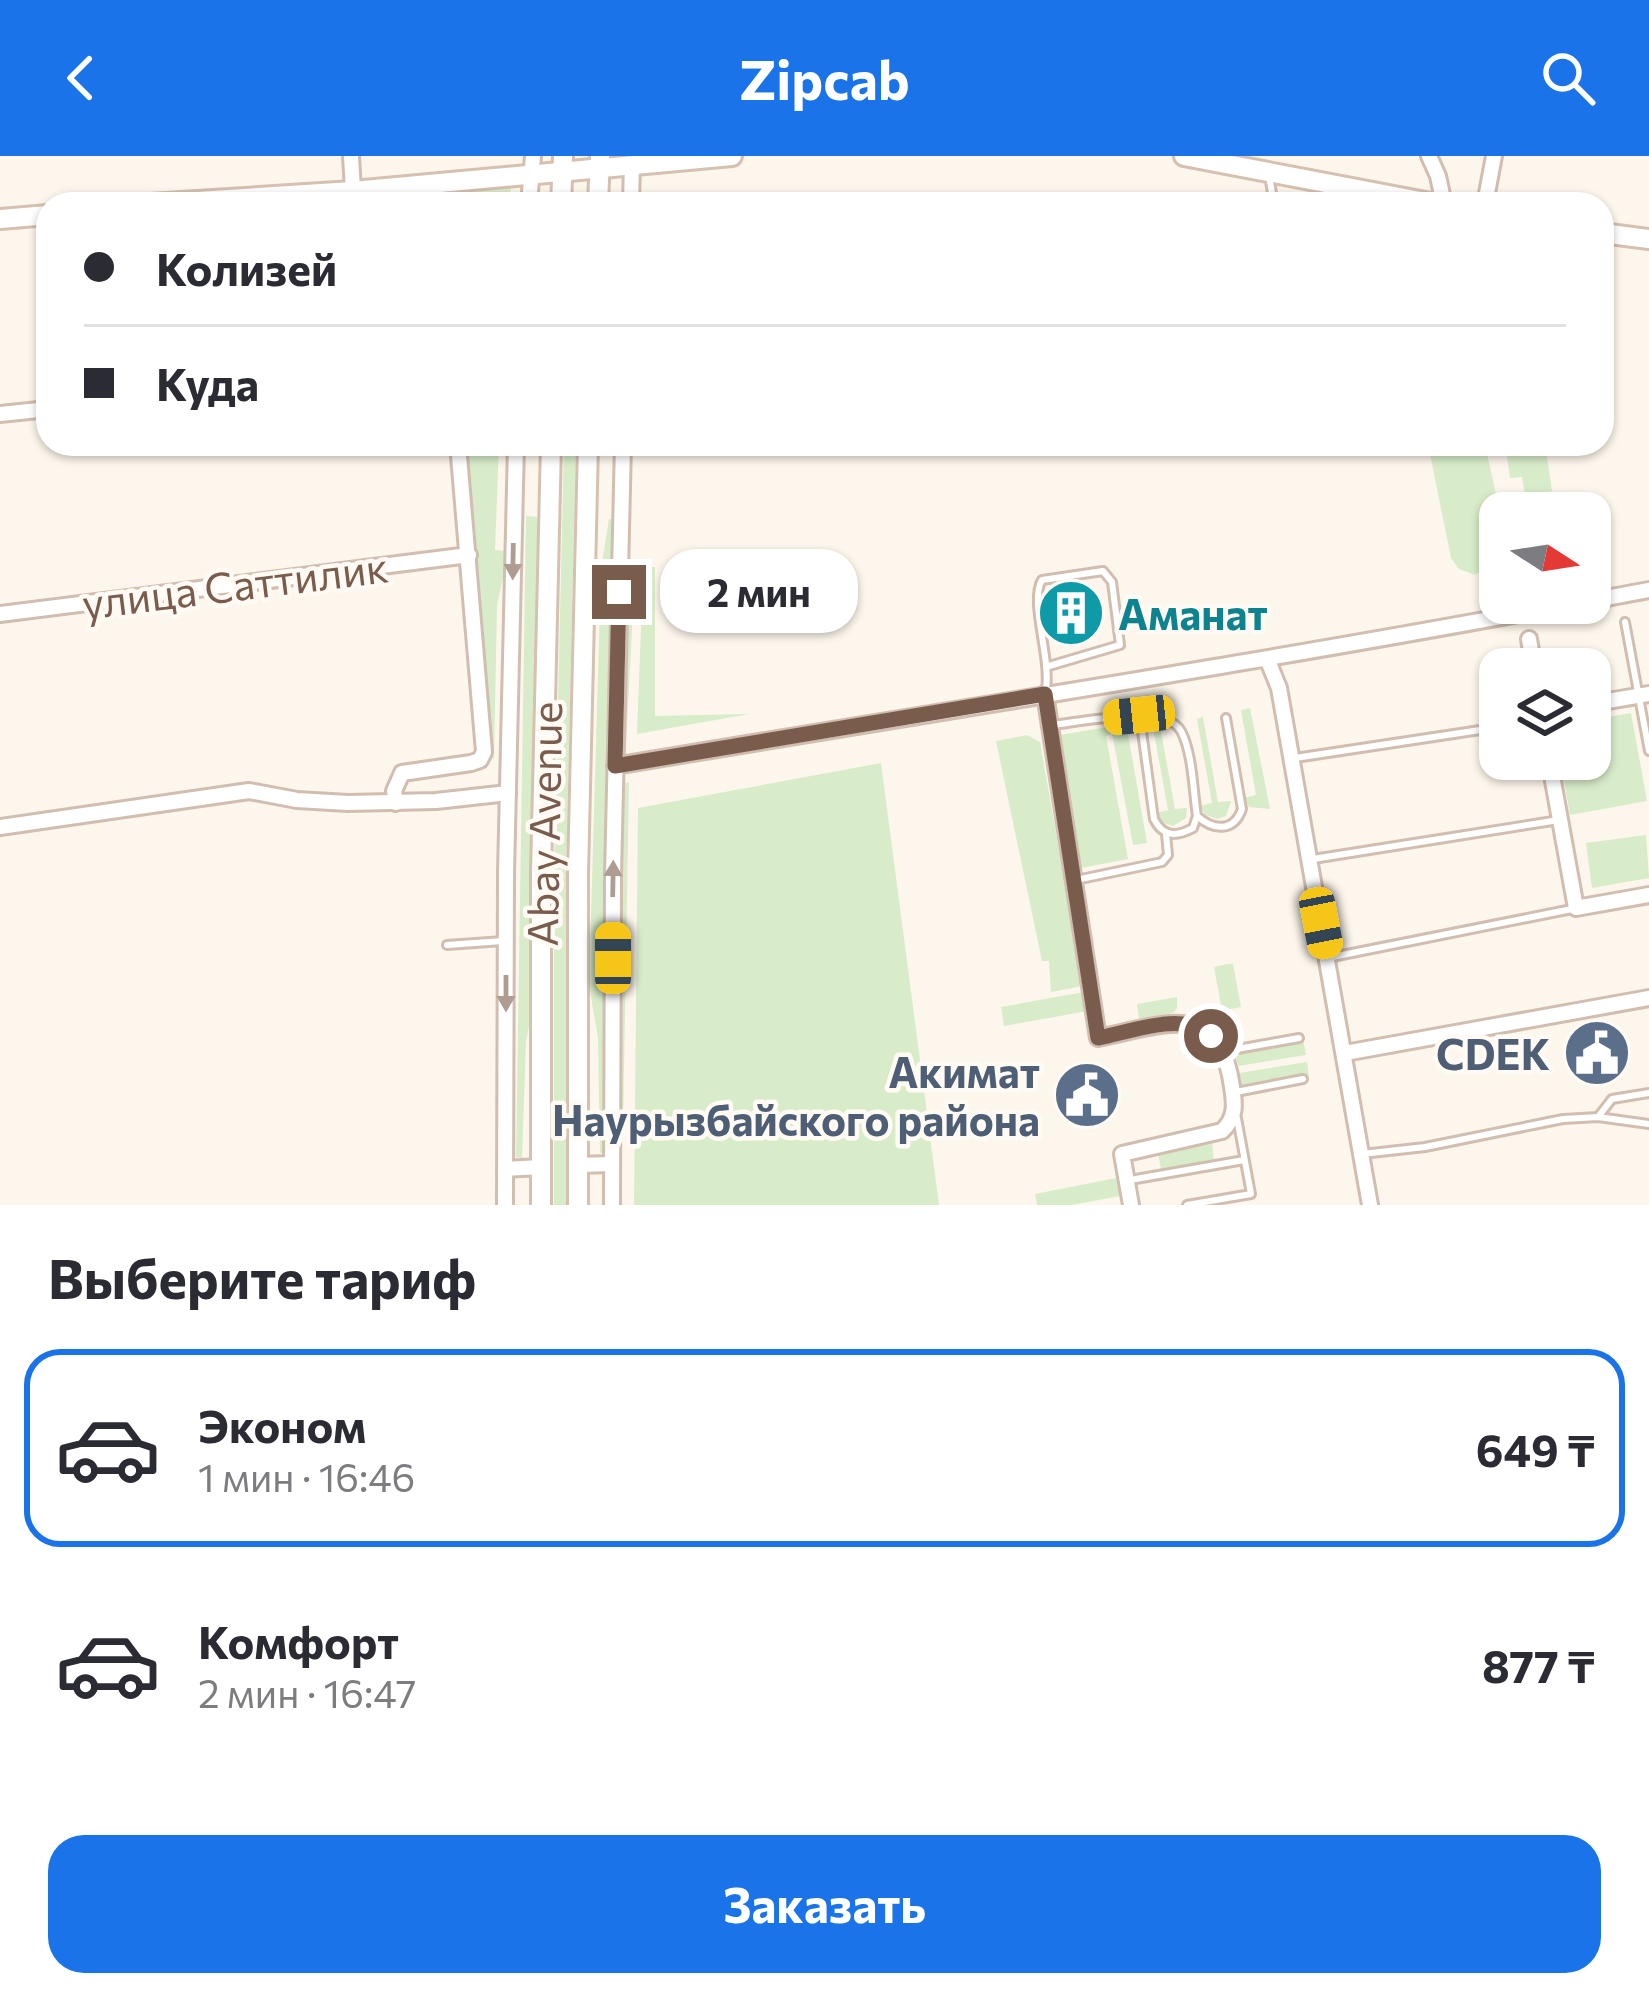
<!DOCTYPE html>
<html lang="ru">
<meta charset="utf-8">
<style>
:root{--surface:#fff;--page:#f2f2f3;--text:#2b2b33;--muted:#7c7c81;--line:#e1e1e2;--accent:#1a73e8}
body{margin:0;font-family:Commissioner,sans-serif;background:var(--page);color:var(--text);height:100vh;display:flex;flex-direction:column;font-size:45px;white-space:nowrap}
*{box-sizing:border-box;margin:0}
p{font-size:39px;color:var(--muted)}
.icon{flex:none;width:66px;height:66px;fill:none;stroke:currentColor;stroke-width:2;stroke-linecap:round;stroke-linejoin:round}
.map{position:relative;height:1049px;overflow:hidden}
.details{display:flex;flex-direction:column;background:var(--surface);flex:1}
.details>*{flex:none}
.banner{position:absolute;left:36px;top:36px;width:1578px;height:264px;border-radius:36px;box-shadow:0 3px 9px #0004;display:grid;align-content:center;height:264px;padding:0 48px;background:var(--surface)}
.needle{width:78px;rotate:102deg}
.tools{position:absolute;left:1479px;top:336px;display:grid;gap:24px}
.tools a{display:grid;place-items:center;width:132px;height:132px;border-radius:24px;background:var(--surface);box-shadow:0 3px 9px #0004;font-size:60px}
.end{position:absolute;width:54px;height:54px;margin:-27px;border:15px solid #7a5c4d;background:#fff;box-shadow:0 0 0 6px #fff}
.from{border-radius:50%}
.bubble{position:absolute;height:84px;border-radius:36px;background:var(--surface);box-shadow:0 3px 9px #0004;font-size:39px;font-weight:700;line-height:84px;text-align:center}
.car{position:absolute;width:36px;height:72px;margin:-36px -18px;border-radius:15px;box-shadow:0 0 9px 3px #0007;background:linear-gradient(#f5c518 24%,#345 0 40%,#f5c518 0 76%,#345 0 86%,#f5c518 0)}
.banner b{display:flex;align-items:center;gap:42px;height:114px;font-size:45px}
.banner b+b{border-top:3px solid var(--line)}
.banner i{width:30px;height:30px;background:var(--text)}
ul{padding:0;list-style:none}
li{display:flex;align-items:center;gap:36px;height:198px;margin:0 24px 18px;padding:0 24px;border:6px solid transparent;border-radius:36px}
li div{flex:1}
li b{display:block;font-size:45px}
li em{font-style:normal;font-weight:700}
li.on{border-color:var(--accent)}
li>.icon{width:108px;height:108px;stroke-width:1.5}
h2{padding:0 48px;font-size:54px;line-height:144px}
.button{display:flex;gap:24px;margin-top:auto;padding:24px 48px}
.button a{flex:1;height:138px;border-radius:36px;background:var(--accent);color:#fff;font-size:48px;font-weight:700;line-height:138px;text-align:center}
header{display:flex;justify-content:space-between;align-items:center;height:156px;padding:0 48px;background:var(--accent);color:#fff;font-size:54px;font-weight:700}
.map>svg:first-child{display:block}
.green{fill:#d8ecc9}
.lines{fill:none;stroke-linecap:round;stroke-linejoin:round}
.lane-casing{stroke:#d1beb0;stroke-width:12}
.street-casing{stroke:#d1beb0;stroke-width:20}
.secondary-casing{stroke:#d6c0b0;stroke-width:24}
.lane{stroke:#fff;stroke-width:6}
.street{stroke:#fff;stroke-width:14}
.secondary{stroke:#fff;stroke-width:18}
.oneway{fill:#af9d94}
.route{stroke:#7a5c4d;stroke-width:15}
.labels{text-anchor:middle;dominant-baseline:central;stroke-width:9;stroke-linejoin:round;paint-order:stroke}
.street-label{font-size:42px;fill:#7a5c4d;stroke:#fffaf3}
.culture-label{font-size:42px;font-weight:bold;fill:#0d838f;stroke:#fffaf3;text-anchor:start}
.service-label{font-size:42px;font-weight:bold;fill:#4e5e75;stroke:#fffaf3;text-anchor:end}
</style>
<header><svg class="icon" aria-label="back" viewBox="0 0 24 24"><path d="M15 5l-7 7 7 7"/></svg>Zipcab<svg class="icon" aria-label="search" viewBox="0 0 24 24"><circle cx="10" cy="10" r="6"/><path d="M15 15l6 6"/></svg></header>
<div class="map">
<svg width="1649" height="1049" viewBox="0 0 1649 1049">
<rect width="100%" height="100%" fill="#fdf6ec"/>
<g class="green">
<path d="M511,31l-1,17h-62l-1,-9z"/>
<path d="M466,288h33l-4,106 10,1v19l-8,34 -3,154 -6,2z"/>
<path d="M564,288h12l-10,430v331h-12v-331z"/>
<path d="M1428,288h57c5,27 28,102 7,122 -3,2 -15,7 -17,9l-16,-6 -8,-11z"/>
<path d="M1546,294l6,41 -27,4 -3,-18 -12,1 -3,-22z"/>
<path d="M526,360l11,1v466l-11,59 -4,116 -6,-1z"/>
<path d="M609,363l7,1 -10,633h-6l-2,-115 -9,-53 12,-416z"/>
<path d="M633,411h22v149l94,-2 -112,20 5,-133z"/>
<path d="M625,426l8,28 -7,133 -7,-10z"/>
<path d="M1250,552l20,101 -21,-2 -5,-9 12,-3 -15,-85z"/>
<path d="M1631,557l16,88 -77,14 -10,-56h30v-39z"/>
<path d="M1203,561l15,85 13,-1 -5,15 -9,3 -12,-4 -5,-9 12,-3 -15,-84z"/>
<path d="M1121,569l6,3 20,115 -14,2 -21,-112 -6,3 22,123 -47,9 -22,-133z"/>
<path d="M1160,570l15,83 12,-1 -1,10 -13,8 -12,-4 -5,-9 12,-3 -15,-83z"/>
<path d="M1027,579l13,7 43,244 -32,6 -2,-31h-7l-46,-220z"/>
<path d="M881,607l58,442h-305l4,-397z"/>
<path d="M629,626l-6,345 -6,1 2,-336 4,-8z"/>
<path d="M1646,679l3,43 -57,10 -6,-45z"/>
<path d="M1228,808h5l8,43 -19,4 -8,-44z"/>
<path d="M1084,836l4,19 -84,15 -3,-19z"/>
<path d="M1177,841v11l-4,5 -34,6 -2,-15z"/>
<path d="M1303,883l3,16 -68,11 -3,-15z"/>
<path d="M1307,906l2,15 -67,12 -3,-16z"/>
<path d="M1212,988l2,16 -53,9 -3,-16z"/>
<path d="M1116,1022l4,18 -48,9h-35l-2,-11z"/>
</g>
<g class="lines">
<g class="lane-casing">
<g id="lane">
<path d="M1269,20l5,28"/>
<path d="M1625,466l24,129"/>
<path d="M1046,534c5,-34 -17,-89 -4,-110l61,-9 9,11 8,63 -71,21"/>
<path d="M1140,561l14,102c9,18 22,18 39,9l4,-12"/>
<path d="M1053,569c27,-3 113,-22 128,6 12,23 12,60 16,85 17,15 37,16 45,-7l-16,-91"/>
<path d="M1295,602l205,-31"/>
<path d="M1313,703l246,-39"/>
<path d="M1076,724l86,-18 6,-7 -2,-21"/>
<path d="M447,789l56,-4"/>
<path d="M1327,802l245,-49"/>
<path d="M1226,895l73,-13"/>
<path d="M1236,936l67,-13"/>
<path d="M1598,961l14,-18 37,-6"/>
<path d="M1362,998l63,-7 138,-28 35,-2 51,7"/>
<path d="M1130,1024l114,-20"/>
<path d="M1187,1049l64,-11 -14,-76"/>
</g>
</g>
<g class="street-casing">
<g id="street">
<path d="M351,0l2,35"/>
<path d="M1429,0l9,20 6,28"/>
<path d="M529,48l4,-48"/>
<path d="M631,48l1,-40"/>
<path d="M1485,48l9,-48"/>
<path d="M0,258l48,-5"/>
<path d="M1590,445l59,-11"/>
<path d="M0,458l469,-59"/>
<path d="M1529,483l5,30"/>
<path d="M1268,505l11,27 91,517"/>
<path d="M1045,538l53,344c65,-13 122,-40 134,49 3,18 4,31 -10,44l-100,23 9,51"/>
<path d="M1590,548l59,-10"/>
<path d="M1549,603l27,149 73,-13"/>
<path d="M615,610c321,-54 642,-103 962,-163"/>
<path d="M396,647l-2,-12 8,-18 69,-10 9,-3 4,-8 -26,-308"/>
<path d="M0,671l249,-36 48,9 51,3 88,-2 72,-8"/>
<path d="M1345,897l304,-55"/>
<path d="M578,1009l34,-1"/>
<path d="M505,1013l36,-2"/>
<path d="M505,1049l1,-332 10,-429"/>
<path d="M612,1049l1,-330 10,-431"/>
</g>
</g>
<g class="secondary-casing">
<g id="secondary">
<path d="M1184,0l252,48"/>
<path d="M150,48l203,-13 379,-35"/>
<path d="M561,48l2,-48"/>
<path d="M598,48l2,-48"/>
<path d="M0,63l48,-4"/>
<path d="M1602,77l47,6"/>
<path d="M541,1049v-331l10,-430"/>
<path d="M578,1049v-331l10,-430"/>
</g>
</g>
<use href="#lane" class="lane"/>
<use href="#street" class="street"/>
<use href="#secondary" class="secondary"/>
</g>
<defs><path id="oneway-solid" d="M-6-.8H1V-3.2L6.5 0L1 3.2V.8H-6Z" transform="scale(3)"/></defs>
<g class="oneway">
<use href="#oneway-solid" transform="translate(513 405) rotate(91)"/>
<use href="#oneway-solid" transform="translate(613 723) rotate(-89)"/>
<use href="#oneway-solid" transform="translate(506 837) rotate(90)"/>
</g>
<g class="lines">
<path class="route" d="M619,436l-4,174 430,-72 53,344c33,-6 86,-28 113,-2"/>
</g>
<defs>
<g id="building-disc" transform="scale(3.45)"><circle r="9.5" fill="#0f9aa8" stroke="#fffaf3"/><path d="M-4-6H4V6H1V3H-1V6H-4ZM-2.5-4.3h1.7v1.8h-1.7ZM.8-4.3h1.7v1.8H.8ZM-2.5-1h1.7V.8h-1.7ZM.8-1h1.7V.8H.8Z" fill="#fff"/></g>
<g id="civic-disc" transform="scale(3.45)"><circle r="9.5" fill="#5c6f8a" stroke="#fffaf3"/><path d="M-.6-6.5H3V-4.5H.6V-3L4-1V1h2V6H-6V1h2V-1L-.6-3ZM-1.2 2.5V6h2.4V2.5Z" fill="#fff"/></g>
</defs>
<g fill-rule="evenodd">
<use href="#building-disc" x="1071" y="457"/>
<use href="#civic-disc" x="1597" y="897"/>
<use href="#civic-disc" x="1087" y="939"/>
</g>
<g class="labels">
<g class="street-label">
<text transform="translate(235 428) rotate(-7)">улица Саттилик</text>
<text transform="translate(543 668) rotate(-89)">Abay Avenue</text>
</g>
<g class="culture-label">
<text x="1118" y="457">Аманат</text>
</g>
<g class="service-label">
<text x="1550" y="897">CDEK</text>
<text x="1040" y="915">Акимат<tspan x="1040" dy="48">Наурызбайского района</tspan></text>
</g>
</g>
</svg>
<div class="tools">
<a><svg class="needle" viewBox="-14 -14 28 28"><path d="M0-13l5 13h-10z" fill="#e53935"/><path d="M0 13l5-13h-10z" fill="#7c7c81"/></svg></a>
<a><svg class="icon" aria-label="layers" viewBox="0 0 24 24"><path d="M12 4l9 5-9 5-9-5zM3 14l9 5 9-5"/></svg></a>
</div>
<i class="end from" style="left:1211px;top:880px"></i>
<i class="end" style="left:619px;top:436px"></i>
<div class="bubble" style="left:660px;top:393px;width:198px">2 мин</div>
<i class="car" style="left:1139px;top:559px;rotate:264deg"></i>
<i class="car" style="left:1321px;top:767px;rotate:169deg"></i>
<i class="car" style="left:613px;top:802px;rotate:0deg"></i>
<div class="banner">
<b><i class="from"></i>Колизей</b>
<b><i></i>Куда</b>
</div>
</div>
<section class="details">
<h2>Выберите тариф</h2>
<ul>
<li class="on"><svg class="icon" aria-label="car" viewBox="0 0 24 24"><path d="M5 17H2v-5l4-1 3-4h7l3 4 3 1v5h-3M9 17h6M6 11h13"/><circle cx="7" cy="17" r="2"/><circle cx="17" cy="17" r="2"/></svg><div><b>Эконом</b><p>1 мин · 16:46</p></div><em>649 ₸</em></li>
<li><svg class="icon" aria-label="car" viewBox="0 0 24 24"><path d="M5 17H2v-5l4-1 3-4h7l3 4 3 1v5h-3M9 17h6M6 11h13"/><circle cx="7" cy="17" r="2"/><circle cx="17" cy="17" r="2"/></svg><div><b>Комфорт</b><p>2 мин · 16:47</p></div><em>877 ₸</em></li>
</ul>
<div class="button"><a>Заказать</a></div>
</section>
